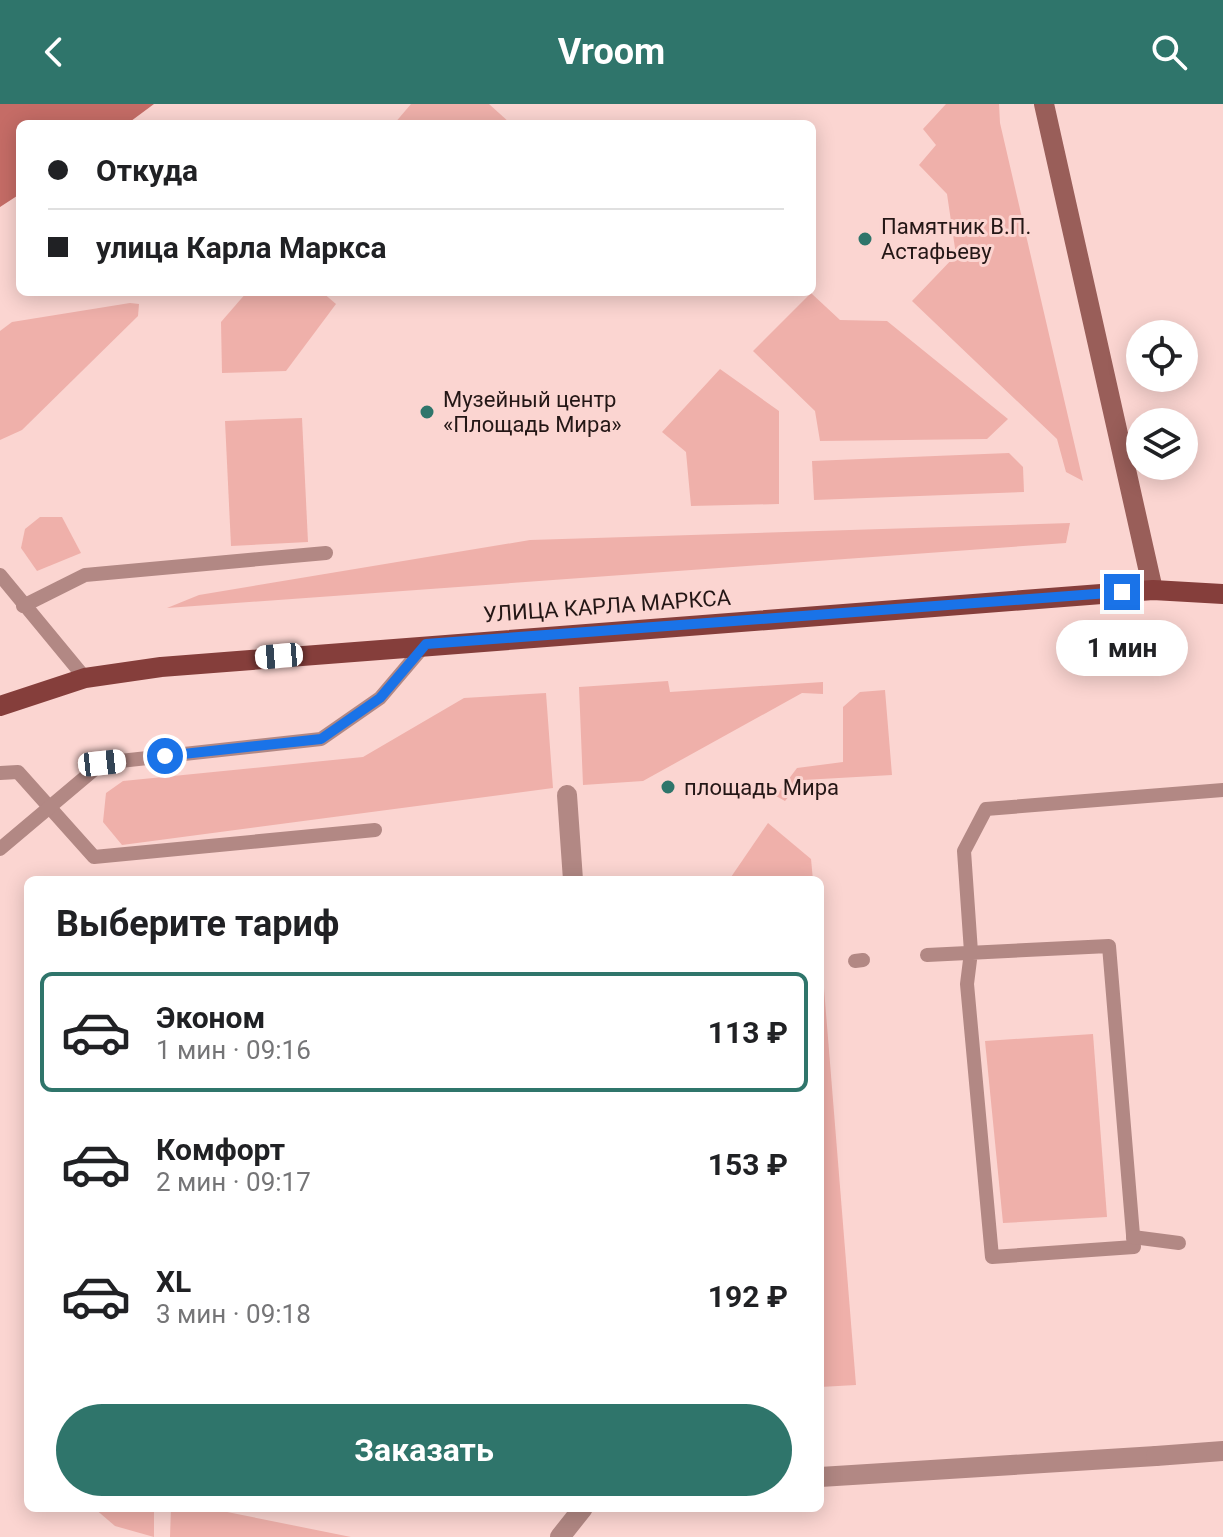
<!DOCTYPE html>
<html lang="ru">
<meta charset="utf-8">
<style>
:root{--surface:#fff;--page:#f2f2f2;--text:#202124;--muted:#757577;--line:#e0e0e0;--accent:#2f756b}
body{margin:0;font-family:Roboto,sans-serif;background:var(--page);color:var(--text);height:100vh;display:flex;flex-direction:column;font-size:30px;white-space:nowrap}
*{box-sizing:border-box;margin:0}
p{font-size:26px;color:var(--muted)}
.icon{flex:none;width:44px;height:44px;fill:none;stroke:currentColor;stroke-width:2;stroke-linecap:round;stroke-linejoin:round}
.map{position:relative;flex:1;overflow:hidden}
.panel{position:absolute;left:24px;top:772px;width:800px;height:636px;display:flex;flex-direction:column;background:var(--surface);border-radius:12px;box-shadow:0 4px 20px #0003}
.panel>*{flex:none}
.banner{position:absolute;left:16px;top:16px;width:800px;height:176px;border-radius:12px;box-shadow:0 4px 20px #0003;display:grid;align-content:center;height:176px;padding:0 32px;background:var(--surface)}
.controls{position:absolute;left:1126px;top:216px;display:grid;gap:16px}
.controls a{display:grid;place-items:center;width:72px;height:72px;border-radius:50%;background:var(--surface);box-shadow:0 4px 20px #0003;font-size:40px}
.end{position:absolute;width:36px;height:36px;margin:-18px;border:10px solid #1a73e8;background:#fff;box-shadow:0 0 0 4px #fff}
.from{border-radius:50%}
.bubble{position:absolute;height:56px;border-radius:28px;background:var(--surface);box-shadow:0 4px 20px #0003;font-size:26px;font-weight:700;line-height:56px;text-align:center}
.car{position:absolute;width:24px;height:48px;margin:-24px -12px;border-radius:10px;box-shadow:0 0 6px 2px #0007;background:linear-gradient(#fff 24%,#345 0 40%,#fff 0 76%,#345 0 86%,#fff 0)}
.banner b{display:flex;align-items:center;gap:28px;height:76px;font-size:30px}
.banner b+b{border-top:2px solid var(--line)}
.banner i{width:20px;height:20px;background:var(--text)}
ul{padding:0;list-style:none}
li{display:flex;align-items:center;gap:24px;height:120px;margin:0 16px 12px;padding:0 16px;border:4px solid transparent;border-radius:12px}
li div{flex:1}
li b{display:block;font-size:30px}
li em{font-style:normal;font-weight:700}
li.selected{border-color:var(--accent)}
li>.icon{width:72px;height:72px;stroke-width:1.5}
h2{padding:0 32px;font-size:36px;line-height:96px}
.primary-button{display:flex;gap:16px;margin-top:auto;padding:16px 32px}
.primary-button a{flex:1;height:92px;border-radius:48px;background:var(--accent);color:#fff;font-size:32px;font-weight:700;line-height:92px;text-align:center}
header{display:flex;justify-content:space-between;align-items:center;height:104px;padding:0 32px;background:var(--accent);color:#fff;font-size:36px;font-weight:700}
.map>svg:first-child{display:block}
.green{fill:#efb0aa}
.water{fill:#c56c66}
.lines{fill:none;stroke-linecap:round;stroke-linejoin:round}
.service{stroke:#b28884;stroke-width:14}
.pedestrian{stroke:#b28884;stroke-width:20}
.minor{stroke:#b28884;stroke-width:20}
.secondary{stroke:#995e59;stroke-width:20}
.primary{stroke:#853e3b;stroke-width:20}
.route{stroke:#1a73e8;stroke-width:10}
.poi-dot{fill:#2f756b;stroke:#fbd5d1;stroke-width:3}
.labels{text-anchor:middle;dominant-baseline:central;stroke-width:6;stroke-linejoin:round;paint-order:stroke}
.poi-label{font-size:22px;fill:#241716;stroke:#fbd5d1;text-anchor:start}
.street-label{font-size:22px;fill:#241716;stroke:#fbd5d1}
</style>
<header><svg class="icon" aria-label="back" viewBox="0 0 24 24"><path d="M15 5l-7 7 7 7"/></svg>Vroom<svg class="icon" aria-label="search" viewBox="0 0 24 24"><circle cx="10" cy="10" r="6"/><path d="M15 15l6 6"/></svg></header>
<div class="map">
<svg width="1223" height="1433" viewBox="0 0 1223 1433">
<rect width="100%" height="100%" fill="#fbd5d1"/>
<g class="green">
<path d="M411,0h78l22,20h-117z"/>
<path d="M946,0h53l1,19 83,358 -17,-9 -9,-33 -145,-138 44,-46 -9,-61 -28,-29 17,-20 -13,-16z"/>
<path d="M247,188h75l14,12 -50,67 -64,2 -1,-51z"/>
<path d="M811,189l29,27 47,1 121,98 -21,20 -167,2 -5,-30 -62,-60z"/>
<path d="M130,199l9,1 -1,12 -116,114 -22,10v-109l12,-9z"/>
<path d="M720,265l59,42v93l-88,2 -5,-54 -24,-20z"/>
<path d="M302,314l6,124 -77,4 -6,-125z"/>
<path d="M1009,349l14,14 1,25 -210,8 -2,-39z"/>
<path d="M40,413h22l19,36 -44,18 -16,-23 4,-19z"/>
<path d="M1070,419l-4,20 -899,65 32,-13 331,-55z"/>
<path d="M668,577l2,11 153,-10v12l-21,-1 -159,88 -60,4 -4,-98z"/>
<path d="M885,586l7,85 -89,5 -18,21 -9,-5 21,-28 46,-6v-55l17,-15z"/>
<path d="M546,589l7,95 -431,57 -19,-23 3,-29 17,-12 240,-24 101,-59z"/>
<path d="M768,719l43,36 2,21h-84z"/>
<path d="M820,835l36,446 -36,2z"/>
<path d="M1093,930l14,183 -104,6 -18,-182z"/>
<path d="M94,1404h60v29l-39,-11z"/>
<path d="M171,1404h36l144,29h-181z"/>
</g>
<path class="water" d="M0,0h154l-27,20h-107v70l-20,13z"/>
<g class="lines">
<g class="service">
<path d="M0,471l85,103"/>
<path d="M23,502l62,-31 241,-22"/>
<path d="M0,669l18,-1 76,85 281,-27"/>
<path d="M0,745l102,-86 219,-24 59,-41 45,-53"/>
<path d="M927,851l182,-9 25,301 -142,10 -25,-273 4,-32 -7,-101 22,-42 237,-19"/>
<path d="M855,857l8,-1"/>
<path d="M1133,1133l46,6"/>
</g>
<g class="pedestrian">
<path d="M567,691l6,85"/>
<path d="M820,1373l336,-21"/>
<path d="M560,1433l23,-29"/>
</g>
<path class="minor" d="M1156,1352l67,-5"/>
<path class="secondary" d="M1044,0l109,486"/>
<path class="primary" d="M0,602l85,-28 76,-11 992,-77 70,4"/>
</g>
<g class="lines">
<path class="route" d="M165,652l156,-17 59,-41 46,-54 696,-52"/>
</g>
<g class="poi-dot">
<circle cx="865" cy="135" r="8"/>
<circle cx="427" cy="308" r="8"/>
<circle cx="668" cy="683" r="8"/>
</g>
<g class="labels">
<g class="poi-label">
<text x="881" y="122">Памятник В.П.<tspan x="881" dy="25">Астафьеву</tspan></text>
<text x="443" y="295">Музейный центр<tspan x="443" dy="25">«Площадь Мира»</tspan></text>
<text x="684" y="683">площадь Мира</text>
</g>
<g class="street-label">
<text transform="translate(607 502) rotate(-4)">УЛИЦА КАРЛА МАРКСА</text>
</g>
</g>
</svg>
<div class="controls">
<a><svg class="icon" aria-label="locate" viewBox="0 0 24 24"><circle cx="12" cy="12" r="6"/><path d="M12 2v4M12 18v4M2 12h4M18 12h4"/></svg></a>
<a><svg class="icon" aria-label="layers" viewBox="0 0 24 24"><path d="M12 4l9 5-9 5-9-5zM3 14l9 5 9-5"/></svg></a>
</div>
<i class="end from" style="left:165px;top:652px"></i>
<i class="end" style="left:1122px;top:488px"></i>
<div class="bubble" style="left:1056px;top:516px;width:132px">1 мин</div>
<i class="car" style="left:279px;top:552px;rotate:265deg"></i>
<i class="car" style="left:102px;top:659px;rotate:84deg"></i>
<div class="banner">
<b><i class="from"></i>Откуда</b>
<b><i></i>улица Карла Маркса</b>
</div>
<section class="panel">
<h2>Выберите тариф</h2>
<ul>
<li class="selected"><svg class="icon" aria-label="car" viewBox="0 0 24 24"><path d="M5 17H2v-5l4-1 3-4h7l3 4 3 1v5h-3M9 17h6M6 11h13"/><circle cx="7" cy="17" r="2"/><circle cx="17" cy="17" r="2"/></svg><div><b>Эконом</b><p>1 мин · 09:16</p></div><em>113 ₽</em></li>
<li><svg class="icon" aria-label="car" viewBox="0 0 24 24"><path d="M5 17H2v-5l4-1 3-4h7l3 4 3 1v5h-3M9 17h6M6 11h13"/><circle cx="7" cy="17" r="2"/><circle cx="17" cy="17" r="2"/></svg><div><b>Комфорт</b><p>2 мин · 09:17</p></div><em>153 ₽</em></li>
<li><svg class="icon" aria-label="car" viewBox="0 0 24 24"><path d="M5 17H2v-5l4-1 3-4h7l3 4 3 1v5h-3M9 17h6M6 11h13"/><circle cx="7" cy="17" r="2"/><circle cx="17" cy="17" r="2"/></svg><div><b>XL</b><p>3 мин · 09:18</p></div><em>192 ₽</em></li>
</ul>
<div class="primary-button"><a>Заказать</a></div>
</section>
</div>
